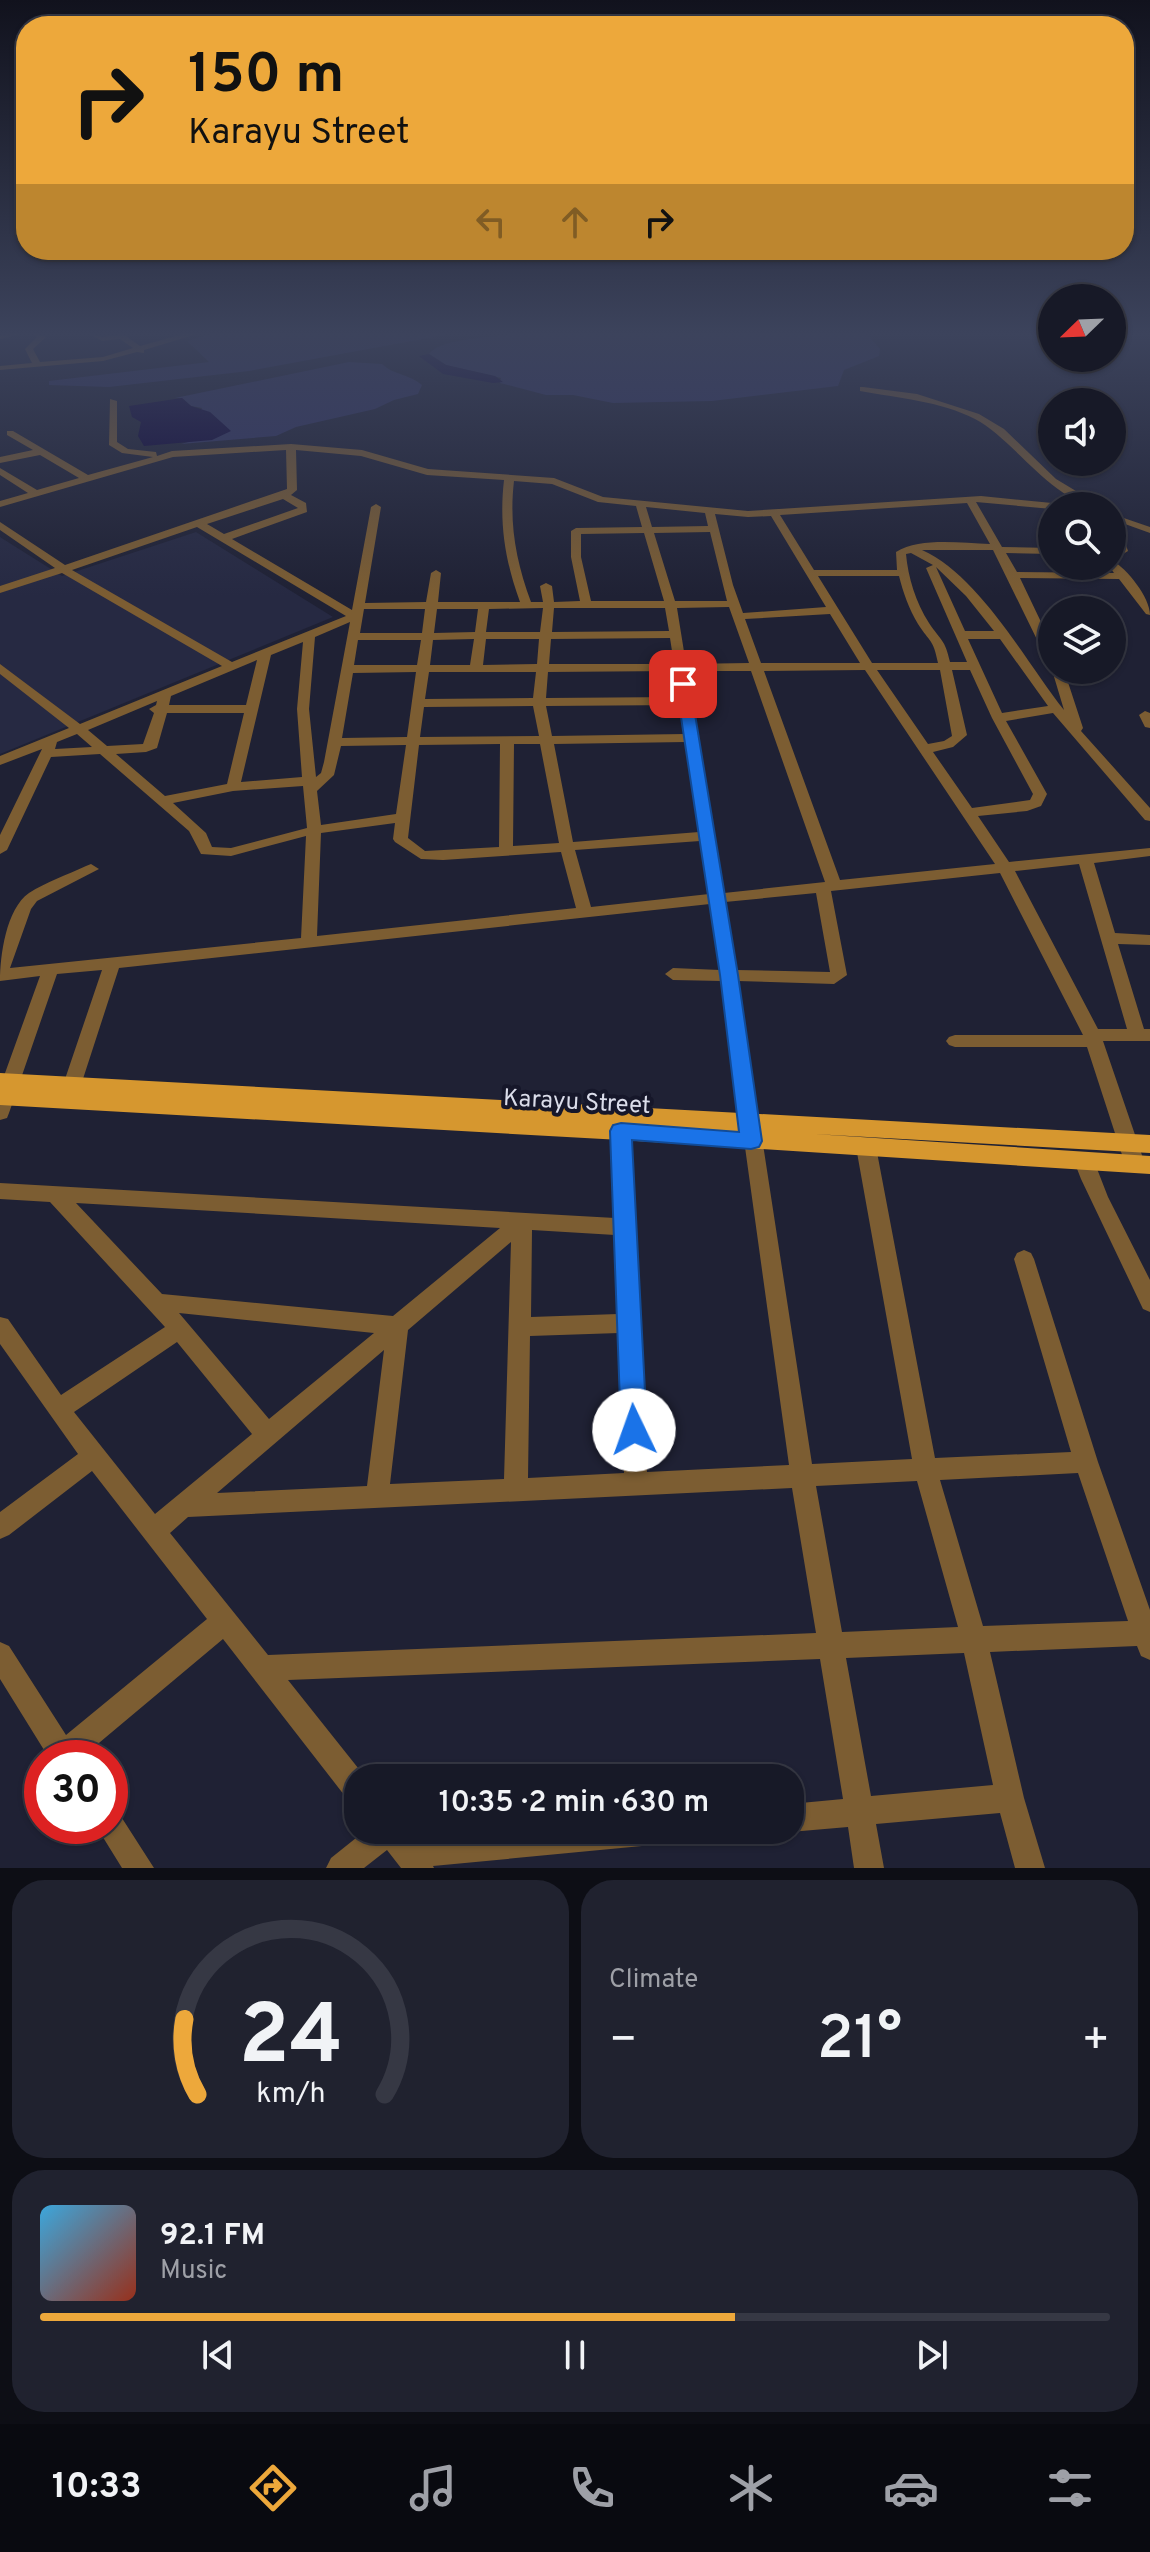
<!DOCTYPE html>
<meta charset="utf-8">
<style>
:root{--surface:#171927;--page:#20222f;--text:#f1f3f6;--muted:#9ea0a7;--line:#363844;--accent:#eda83b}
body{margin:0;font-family:Overpass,sans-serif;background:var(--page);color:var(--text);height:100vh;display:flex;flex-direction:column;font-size:30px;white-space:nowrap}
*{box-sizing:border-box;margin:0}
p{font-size:26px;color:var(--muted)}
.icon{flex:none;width:44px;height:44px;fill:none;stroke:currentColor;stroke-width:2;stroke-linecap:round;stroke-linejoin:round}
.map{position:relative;height:1868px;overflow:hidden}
.sheet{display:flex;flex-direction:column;gap:12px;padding:12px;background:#0d0e15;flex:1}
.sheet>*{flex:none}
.guide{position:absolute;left:16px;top:16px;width:1118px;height:244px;border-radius:32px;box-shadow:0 2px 6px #0004,0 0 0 2px var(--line);background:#eda83b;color:#111;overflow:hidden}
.needle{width:52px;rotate:247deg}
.controls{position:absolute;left:1038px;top:284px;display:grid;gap:16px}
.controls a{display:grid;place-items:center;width:88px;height:88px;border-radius:50%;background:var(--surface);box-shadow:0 2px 6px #0004,0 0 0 2px var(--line);font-size:40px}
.speed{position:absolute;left:24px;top:1740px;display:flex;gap:16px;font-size:40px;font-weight:700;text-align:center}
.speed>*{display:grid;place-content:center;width:104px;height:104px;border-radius:50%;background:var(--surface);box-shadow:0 2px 6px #0004,0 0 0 2px var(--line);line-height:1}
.speed .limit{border:12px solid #d22;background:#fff;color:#111}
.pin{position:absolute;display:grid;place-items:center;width:68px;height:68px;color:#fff;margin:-34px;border-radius:16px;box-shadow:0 4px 12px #0006}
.me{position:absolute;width:88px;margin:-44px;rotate:357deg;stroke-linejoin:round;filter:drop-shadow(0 0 6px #0008)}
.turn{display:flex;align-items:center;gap:28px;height:168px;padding:0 40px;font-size:36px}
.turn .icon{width:104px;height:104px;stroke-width:2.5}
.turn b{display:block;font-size:56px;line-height:68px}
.lanes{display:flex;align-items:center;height:76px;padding:0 40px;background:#0003;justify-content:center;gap:40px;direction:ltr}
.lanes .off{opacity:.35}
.big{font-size:60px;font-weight:600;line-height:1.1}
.sheet .widget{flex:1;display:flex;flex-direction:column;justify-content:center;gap:12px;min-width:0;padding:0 28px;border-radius:32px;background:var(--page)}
.sheet .dial{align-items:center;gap:0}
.dial svg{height:208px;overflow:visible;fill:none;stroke:var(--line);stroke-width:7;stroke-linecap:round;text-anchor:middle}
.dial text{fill:var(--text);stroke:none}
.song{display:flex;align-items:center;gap:24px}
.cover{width:96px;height:96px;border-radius:12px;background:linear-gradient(135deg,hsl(200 70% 55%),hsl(10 70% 35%))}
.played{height:8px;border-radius:4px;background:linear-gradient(90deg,var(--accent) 65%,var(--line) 65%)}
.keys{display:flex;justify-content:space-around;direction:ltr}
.heat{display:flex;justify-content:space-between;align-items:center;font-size:44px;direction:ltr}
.sheet .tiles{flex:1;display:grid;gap:12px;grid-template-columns:1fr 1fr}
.widget:last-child{grid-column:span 2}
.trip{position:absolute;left:344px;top:1764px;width:460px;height:80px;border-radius:32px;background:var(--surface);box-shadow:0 2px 6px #0004,0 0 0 2px var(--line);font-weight:600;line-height:80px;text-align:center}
.menu{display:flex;height:128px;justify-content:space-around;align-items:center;background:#090a10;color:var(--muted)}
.menu .icon{width:56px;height:56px}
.menu .current{color:var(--accent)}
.menu b{font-size:36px;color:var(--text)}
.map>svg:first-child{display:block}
.built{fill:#262942}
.green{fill:#323464}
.water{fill:#0b0138}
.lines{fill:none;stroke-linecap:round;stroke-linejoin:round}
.minor{fill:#7c5d32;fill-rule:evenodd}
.major{fill:#d6972f;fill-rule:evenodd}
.route{fill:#1a73e8;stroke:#114b97;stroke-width:2}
.labels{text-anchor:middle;stroke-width:8;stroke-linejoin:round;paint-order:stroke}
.street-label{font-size:24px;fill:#dbddea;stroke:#16172a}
</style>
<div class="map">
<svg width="1150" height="1868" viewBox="0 0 1150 1868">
<rect width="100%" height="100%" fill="#1f2134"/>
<path class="built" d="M196,532L333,617L0,754V537L62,576Z"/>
<path class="green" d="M210,334H450L249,371L109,387L49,385V381L209,362L187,341Z
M511,334H867L880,349L879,356L844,370L838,386L712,401L613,403L573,395H546L500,383L501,378L446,365L429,354C438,339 492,337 511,334Z
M349,362L382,364C393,375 410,374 422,385L418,394L394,400L375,409L296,427L276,436L181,444L188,442L202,408L191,406L182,398H175Z"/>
<path class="water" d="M429,354L446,365L495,376L503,382L493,383L443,374L419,356Z
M182,398L191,406L210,412L231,431L212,440L144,446L138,436L141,422L132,417L129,406Z"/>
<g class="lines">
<path class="minor" d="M21,334L0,339V335Z
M34,334L46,337L33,349L40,362L103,357L133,348L120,339L102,341L90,334L103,337L123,334L140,346L183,334H197L144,350V353L137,352L103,361L0,370V366L32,363L25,349L37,337Z
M863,387L917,394L979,414L1004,429L1056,479L1101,506C1055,506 1015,440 975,419C940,401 898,398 860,391V387Z
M110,399L117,401V442L128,449L156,452L157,456L172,451L291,444L362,450L428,469L554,478L603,497L748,511L981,496L1052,503L1057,506H1052V509L976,502L1002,547L1052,548V554L1006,553L1017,572L1114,573L1109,566H1112V560C1127,569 1150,597 1150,615L1146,614L1119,579L1020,578L1052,645V662L1046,658L993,550H922C979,575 1026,662 1064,710L1052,670H1064L1083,728L1081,731L1150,808V821L1145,820L1053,713L1006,721L1047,794L1041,806L1027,811L978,816L1009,862L1150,848V856L1094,863L1115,933L1150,935V945L1118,944L1144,1029H1150V1041H1103L1145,1164L1142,1169L1135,1171L1128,1169L1125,1164L1087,1047H955L949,1045L946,1041L949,1037L955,1035H1083L1000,873L831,891L847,975L834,984L738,981L812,1464L912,1459L856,1147L859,1142L866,1140L873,1142L876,1147L935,1458L1071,1452L1014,1259L1017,1253L1024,1250L1031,1253L1034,1259L1098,1462L1150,1610V1660L1141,1656L1137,1646L990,1652L1024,1798L1045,1868H1015L1000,1813L876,1824L884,1868H854L848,1827L790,1832L785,1830H790V1804L843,1799L820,1659L288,1680L366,1778H358V1804L348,1800L223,1639L81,1758H49L0,1679V1642L9,1646L66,1735L207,1619L92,1471L9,1535L0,1539V1512L78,1454L0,1344V1317L8,1319L61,1395L165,1327L50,1202L0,1199V1183L615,1218L612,1131L614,1126L621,1124L628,1126L630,1131L647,1472L789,1465L722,981L673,980L665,974L673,968L720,970L710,904L119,968L81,1085L78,1090H66L63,1085L102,970L57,974L9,1113L7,1118L0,1120V1087L40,976L0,981C0,956 6,909 29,893C46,882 67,875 86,866L91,864L99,869L37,901L31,909L10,968L301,938L306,836L231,856L201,854L189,831L100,754L51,757L7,850L0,854V835L42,749L0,765V756L69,728L0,674V664L80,724L222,666L62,573L0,593V586L55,568L0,530V522L65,565L287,489L286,450L173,457L0,507V501L28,493L0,475V468L37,490L79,478L40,455L0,463V457L33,450L7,435V431H13L88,475L153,457L122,453L109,445ZM296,450L361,456L427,475L504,480C499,523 505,561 520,602H438L441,573L436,570L431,573L426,602L365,603L381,507L376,504L371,507L352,610L232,539L307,512L306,503L291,495L297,490ZM514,481L552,484L598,502L636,506L642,527L576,528L571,531V557L580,601L554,602L552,586L546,583L540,586L543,602H531C516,561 509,524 514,481ZM283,499L298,508L224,534L207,524ZM967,503L990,544C960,543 920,537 896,552L897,570H814L780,515ZM646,507L705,513L708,526L652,527ZM715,514L748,517L771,516L826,607L743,613L733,585ZM197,527L346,616L232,662L72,570ZM710,532L727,601H675L654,533ZM644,533L664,601H591L581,557V534ZM911,553L933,565L926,568L967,662H950C945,639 941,641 929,623C916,603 908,577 906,554ZM936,567L966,596L994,631H965ZM818,576H899C903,592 909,609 918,624C930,643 933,638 938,663H872ZM729,607L749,663L686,664L677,608ZM543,608L540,632H486L489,609ZM554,608H665L669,631L552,632ZM364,609H425L422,633H360ZM437,609H478L475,632L434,633ZM830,614L860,663H761L745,619ZM350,622L324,762L321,773L316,777L309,709L315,637ZM670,638L674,664H549L551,639ZM474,639L470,665H430L433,640ZM486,639H539L537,664L483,665ZM968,639H1000L1048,706L1002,713ZM358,640H421L417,665H354ZM303,642L297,709L302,777L241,782L271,655ZM257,660L246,705H169L171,696ZM865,670L995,864L840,880L764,671ZM877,670H940L952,736L944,741L928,744ZM952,670H970L992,718L1033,794L1030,800L972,808L933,752L953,747L967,735ZM675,671L679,697L546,698L548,672ZM687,671H751L825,882L724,893ZM416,672L407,737L342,738L353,673ZM429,672H536L533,698L425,699ZM157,701L156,705L149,709L154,713L143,744L107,746L88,730ZM680,705L684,734L552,736L546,706ZM533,706L539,736L420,737L424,707ZM167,713H244L227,784L165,796L116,754L146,752L157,748ZM77,734L92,747L55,749L57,742ZM686,742L699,832L573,842L554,744ZM500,744L499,847L425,851L408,838L419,745ZM514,744H540L559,843L513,846ZM406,745L396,814L321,825L317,791L334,775L341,746ZM303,786L307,828L231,848L212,847L206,833L173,803L233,791ZM395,823L393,839L395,842L421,859L443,860L561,852L576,908L317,936L321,833ZM700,841L709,894L591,907L575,850ZM1079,864L1127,1029H1098L1015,871ZM816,893L830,972L736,970L725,902ZM76,1203L500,1228L393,1316L162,1294ZM532,1230L615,1235L618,1314L531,1317ZM511,1242L504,1479L390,1484L408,1330ZM179,1313L374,1333L269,1419ZM619,1333L624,1473L528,1478L530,1336ZM177,1342L252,1434L155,1514L74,1412ZM384,1350L367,1486L217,1493ZM1078,1473L1128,1621L983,1626L940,1480ZM917,1481L958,1627L842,1632L816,1486ZM792,1488L816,1633L268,1655L170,1533L188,1517ZM964,1653L993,1785L871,1796L846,1658Z
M1112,514L1150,527V533L1125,524L1121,530L1128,551L1123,554H1112V548H1117L1112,534L1116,521L1112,520Z
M1145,711L1150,713V728L1145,727L1139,715Z
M1084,1154L1091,1156L1094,1161L1108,1197L1150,1280V1312L1143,1309L1081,1179L1074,1161L1077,1156Z
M110,1811L120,1815L154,1868H122L96,1826H110Z
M366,1830H407L414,1839L510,1830H677L673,1840L663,1844L433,1866L434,1868H401L387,1850L364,1868H326L331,1858Z"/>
<path class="major" d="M0,1073L1150,1135V1153L814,1134L1150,1156V1174L621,1140L0,1105Z"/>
</g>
<linearGradient id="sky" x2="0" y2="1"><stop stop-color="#11121d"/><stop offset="0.56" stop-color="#3c435c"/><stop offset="1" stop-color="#3c435c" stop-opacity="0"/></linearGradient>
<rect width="1150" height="596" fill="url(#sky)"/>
<path class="route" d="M683,680L690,684L738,975L762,1141L759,1147L751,1149L632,1140L647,1430L643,1439L634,1442L625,1439L621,1430L610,1131L613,1125L621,1123L739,1132L720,975L676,684Z"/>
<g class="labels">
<g class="street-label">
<text transform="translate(577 1101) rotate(3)" y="8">Karayu Street</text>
</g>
</g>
</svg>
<div class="controls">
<a><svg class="needle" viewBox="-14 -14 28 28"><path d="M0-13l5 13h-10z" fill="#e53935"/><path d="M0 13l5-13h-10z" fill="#9ea0a7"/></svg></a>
<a><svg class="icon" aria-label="sound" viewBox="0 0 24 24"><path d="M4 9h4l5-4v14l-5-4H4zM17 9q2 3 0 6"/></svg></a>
<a><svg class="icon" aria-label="search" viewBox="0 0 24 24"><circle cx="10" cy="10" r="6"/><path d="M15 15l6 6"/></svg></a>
<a><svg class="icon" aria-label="layers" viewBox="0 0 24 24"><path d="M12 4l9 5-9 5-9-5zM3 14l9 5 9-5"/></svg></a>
</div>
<div class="speed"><div class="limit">30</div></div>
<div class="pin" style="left:683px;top:684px;background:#d93025"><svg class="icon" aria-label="arrive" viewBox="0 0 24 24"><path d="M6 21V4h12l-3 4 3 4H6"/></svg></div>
<svg class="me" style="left:634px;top:1430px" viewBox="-20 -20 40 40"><circle r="19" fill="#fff"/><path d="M0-13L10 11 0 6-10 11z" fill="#1a73e8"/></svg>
<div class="trip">10:35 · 2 min · 630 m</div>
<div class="guide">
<div class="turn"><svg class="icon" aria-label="right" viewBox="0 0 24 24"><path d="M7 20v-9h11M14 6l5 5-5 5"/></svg><div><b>150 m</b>Karayu Street</div></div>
<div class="lanes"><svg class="icon off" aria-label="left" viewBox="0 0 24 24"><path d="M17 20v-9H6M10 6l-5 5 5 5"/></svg><svg class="icon off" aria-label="ahead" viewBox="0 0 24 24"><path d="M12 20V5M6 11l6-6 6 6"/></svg><svg class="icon" aria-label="right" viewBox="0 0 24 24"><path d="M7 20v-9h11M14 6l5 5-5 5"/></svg></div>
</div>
</div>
<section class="sheet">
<div class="tiles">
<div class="widget dial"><svg viewBox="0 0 100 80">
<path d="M14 69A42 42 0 1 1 86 69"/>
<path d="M14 69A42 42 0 0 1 9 40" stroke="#eda83b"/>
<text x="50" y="56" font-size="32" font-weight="700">24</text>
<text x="50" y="72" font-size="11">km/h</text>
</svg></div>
<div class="widget"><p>Climate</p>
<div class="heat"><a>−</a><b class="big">21°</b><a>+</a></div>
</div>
<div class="widget">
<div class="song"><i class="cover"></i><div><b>92.1 FM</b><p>Music</p></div></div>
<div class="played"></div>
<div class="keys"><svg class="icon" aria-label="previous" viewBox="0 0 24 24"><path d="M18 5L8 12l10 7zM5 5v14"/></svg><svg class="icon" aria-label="pause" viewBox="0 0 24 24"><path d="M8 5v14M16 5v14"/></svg><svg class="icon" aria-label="next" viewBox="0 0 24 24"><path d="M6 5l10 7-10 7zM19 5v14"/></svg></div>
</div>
</div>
</section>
<nav class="menu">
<b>10:33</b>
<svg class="icon current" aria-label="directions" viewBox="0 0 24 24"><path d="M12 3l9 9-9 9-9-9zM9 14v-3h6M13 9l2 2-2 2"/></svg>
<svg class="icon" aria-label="music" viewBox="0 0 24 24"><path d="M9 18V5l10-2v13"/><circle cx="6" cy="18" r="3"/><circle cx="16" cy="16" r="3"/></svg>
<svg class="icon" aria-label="phone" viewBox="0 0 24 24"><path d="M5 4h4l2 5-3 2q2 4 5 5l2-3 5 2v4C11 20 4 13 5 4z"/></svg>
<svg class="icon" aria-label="climate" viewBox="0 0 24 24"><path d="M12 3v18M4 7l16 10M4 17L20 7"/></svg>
<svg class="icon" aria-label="car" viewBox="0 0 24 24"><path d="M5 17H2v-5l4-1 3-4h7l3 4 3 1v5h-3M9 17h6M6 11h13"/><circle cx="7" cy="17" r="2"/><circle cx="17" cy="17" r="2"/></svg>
<svg class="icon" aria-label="filters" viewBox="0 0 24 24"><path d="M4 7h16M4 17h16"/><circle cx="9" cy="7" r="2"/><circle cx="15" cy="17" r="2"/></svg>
</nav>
